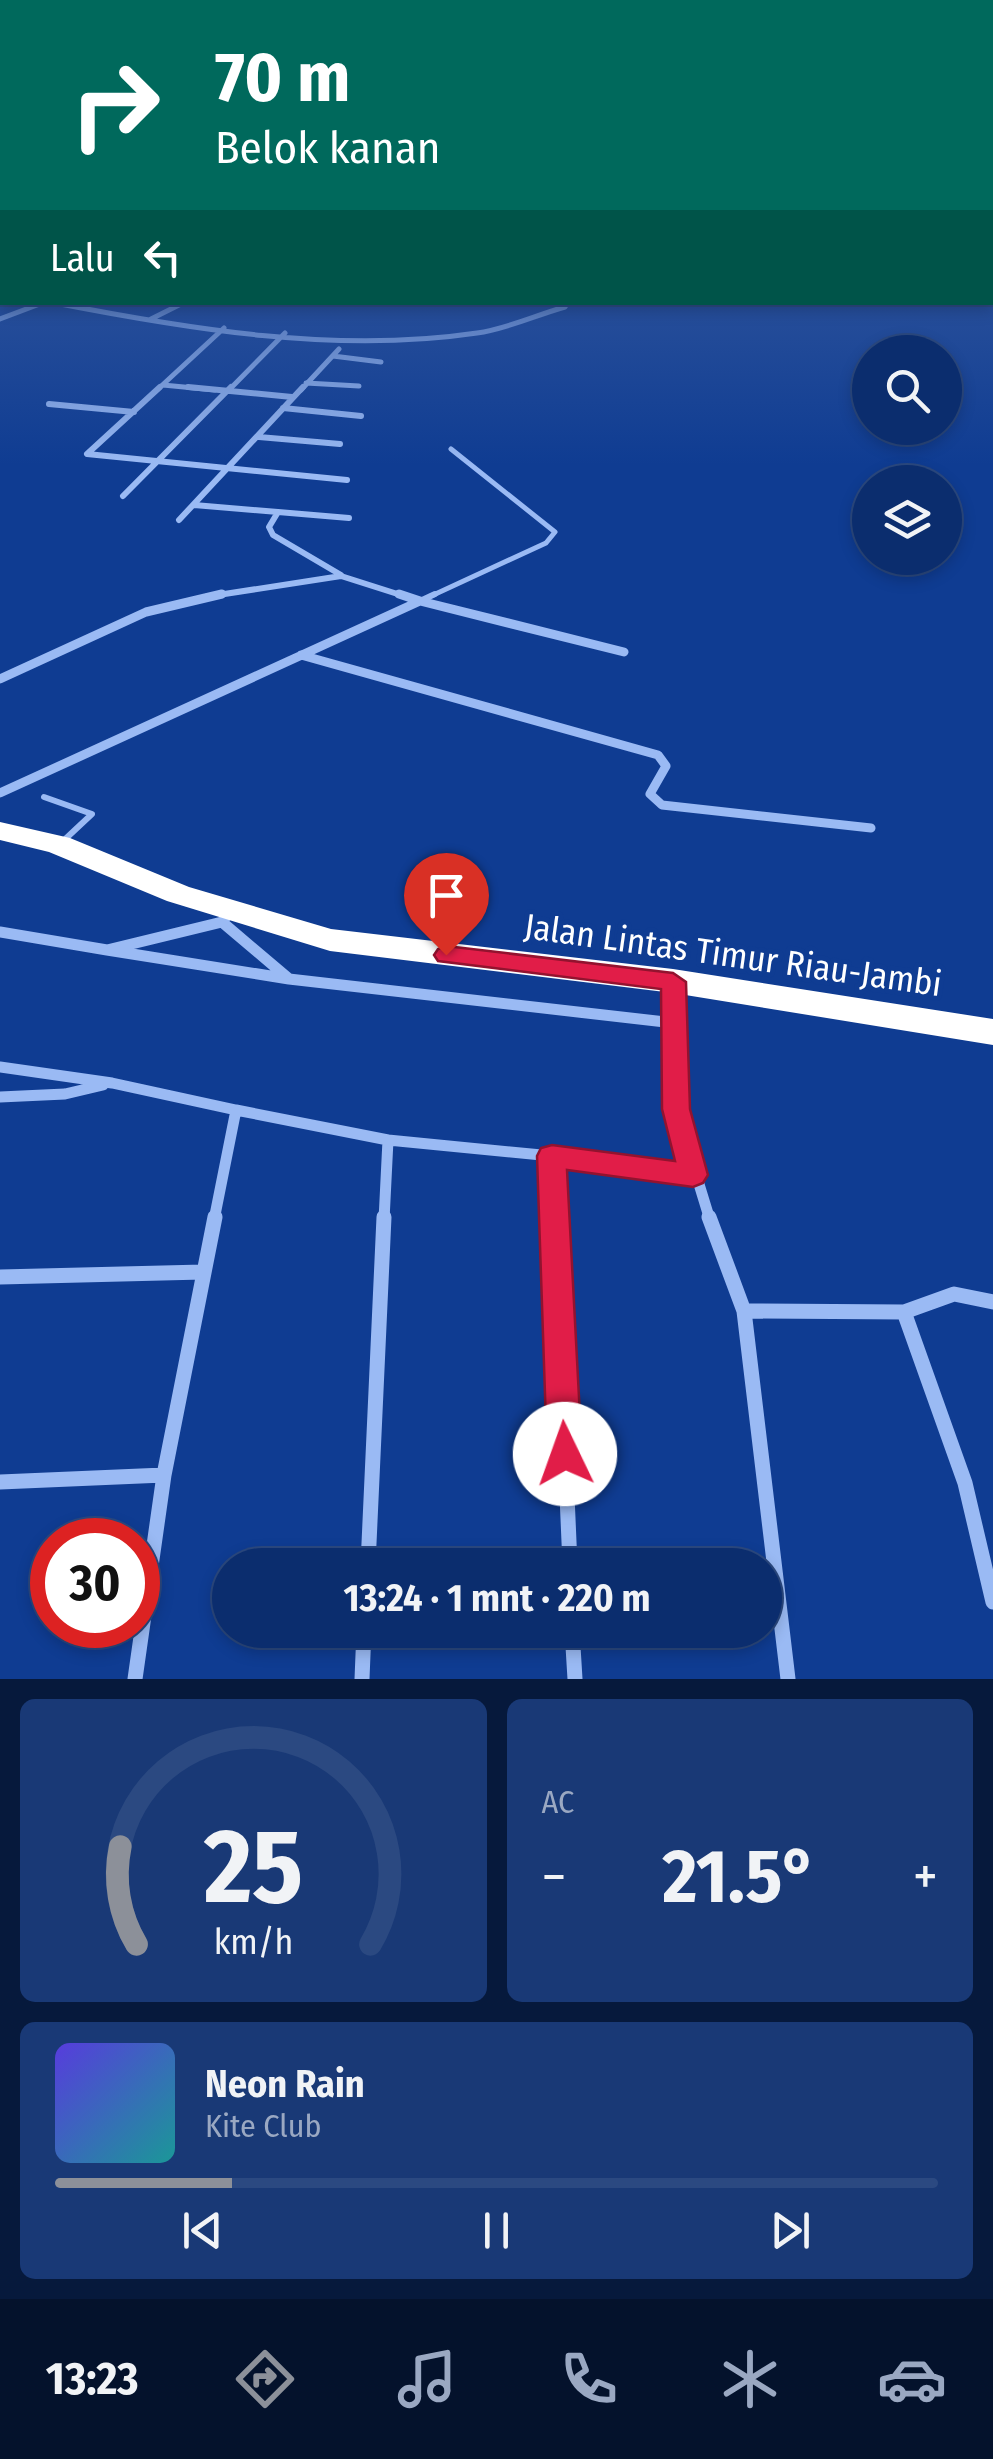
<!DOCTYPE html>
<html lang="id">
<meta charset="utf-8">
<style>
:root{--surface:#0b2d6e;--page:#193976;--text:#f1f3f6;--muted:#9aa8c2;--line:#2b4981;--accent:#8c9099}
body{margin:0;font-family:"Fira Sans Condensed",sans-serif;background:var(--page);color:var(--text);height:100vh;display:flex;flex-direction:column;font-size:38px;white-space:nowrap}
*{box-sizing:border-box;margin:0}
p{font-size:32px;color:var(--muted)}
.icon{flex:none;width:55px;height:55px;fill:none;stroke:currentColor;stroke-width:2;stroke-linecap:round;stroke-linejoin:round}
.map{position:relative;height:1679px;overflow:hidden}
.details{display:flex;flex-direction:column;gap:20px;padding:20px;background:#06193c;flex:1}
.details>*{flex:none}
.banner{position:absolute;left:0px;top:0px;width:995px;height:305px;box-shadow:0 5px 15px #0003,0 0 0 2px var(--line);background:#00695c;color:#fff;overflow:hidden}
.tools{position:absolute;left:852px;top:335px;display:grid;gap:20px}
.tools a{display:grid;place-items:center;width:110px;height:110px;border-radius:50%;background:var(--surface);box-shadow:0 5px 15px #0003,0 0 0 2px var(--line);font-size:50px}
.speed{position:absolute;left:30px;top:1518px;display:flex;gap:20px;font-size:50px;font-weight:700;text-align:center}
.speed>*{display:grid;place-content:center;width:130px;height:130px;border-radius:50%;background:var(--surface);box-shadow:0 5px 15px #0003,0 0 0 2px var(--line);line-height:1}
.speed .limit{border:15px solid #d22;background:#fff;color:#111}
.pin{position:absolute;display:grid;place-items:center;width:85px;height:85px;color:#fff;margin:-102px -42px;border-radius:50% 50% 50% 0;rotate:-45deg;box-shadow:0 0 10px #0007}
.pin .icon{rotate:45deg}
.me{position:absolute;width:110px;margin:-55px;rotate:357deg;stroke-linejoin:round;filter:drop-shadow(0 0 8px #0008)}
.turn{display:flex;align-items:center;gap:35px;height:210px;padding:0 50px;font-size:45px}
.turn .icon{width:130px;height:130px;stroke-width:2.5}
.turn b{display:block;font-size:70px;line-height:85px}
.then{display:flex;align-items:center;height:95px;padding:0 50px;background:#0003;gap:20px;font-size:38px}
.big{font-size:75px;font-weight:700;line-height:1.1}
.details .card{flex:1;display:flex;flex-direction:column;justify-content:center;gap:15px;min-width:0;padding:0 35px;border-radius:15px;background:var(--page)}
.details .dial{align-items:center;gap:0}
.dial svg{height:260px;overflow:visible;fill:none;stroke:var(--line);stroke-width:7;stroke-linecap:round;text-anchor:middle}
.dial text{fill:var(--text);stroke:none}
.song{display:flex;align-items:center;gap:30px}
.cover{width:120px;height:120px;border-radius:15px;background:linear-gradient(135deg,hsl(250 70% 55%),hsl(180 70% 35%))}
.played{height:10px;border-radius:5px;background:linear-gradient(90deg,var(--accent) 20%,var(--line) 20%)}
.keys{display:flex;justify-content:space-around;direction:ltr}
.heat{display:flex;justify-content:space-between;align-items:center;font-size:55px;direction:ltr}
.details .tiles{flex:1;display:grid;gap:20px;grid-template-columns:1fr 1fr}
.card:last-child{grid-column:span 2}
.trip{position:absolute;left:212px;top:1548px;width:570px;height:100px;border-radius:50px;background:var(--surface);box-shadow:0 5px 15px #0003,0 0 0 2px var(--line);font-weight:700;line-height:100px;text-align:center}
.tab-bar{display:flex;height:160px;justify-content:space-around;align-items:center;background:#04122c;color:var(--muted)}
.tab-bar .icon{width:70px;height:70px}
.tab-bar .selected{color:var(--accent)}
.tab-bar b{font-size:45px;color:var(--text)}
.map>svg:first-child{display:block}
.building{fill:#3362ba;stroke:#244582;stroke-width:2.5}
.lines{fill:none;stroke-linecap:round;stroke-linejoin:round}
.lane-far1{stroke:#9abaf4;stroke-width:5}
.lane{stroke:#9abaf4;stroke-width:6}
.street-far4{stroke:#9abaf4;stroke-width:5}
.street-far3{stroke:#9abaf4;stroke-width:6}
.street-far2{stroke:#9abaf4;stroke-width:9}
.street-far1{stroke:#9abaf4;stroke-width:11}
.street{stroke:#9abaf4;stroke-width:15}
.highway{fill:#fff;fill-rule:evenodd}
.route{fill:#e11d48;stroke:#92132f;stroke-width:2.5}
.labels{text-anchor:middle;stroke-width:10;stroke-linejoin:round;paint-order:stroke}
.street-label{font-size:35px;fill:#fff;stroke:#0f3c92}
</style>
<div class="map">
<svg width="993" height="1679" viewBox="0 0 993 1679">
<rect width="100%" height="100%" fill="#0f3c92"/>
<path class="building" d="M2,230V248H0V231Z"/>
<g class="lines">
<path class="lane-far1" d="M429,597L546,543L555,532L451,449"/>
<path class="lane" d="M420,601L435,594
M44,797L92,814L61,843"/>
<path class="street-far4" d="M50,302C188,329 336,354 477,333C507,329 536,315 565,307L568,302
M0,319L45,302
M151,319L185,302
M333,356L381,362
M306,383L359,386
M163,385L215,390
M157,390L224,328
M229,390L285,333
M301,390L339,349"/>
<path class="street-far3" d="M160,387L87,454L347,480
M188,387L292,397
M49,404L134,412
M283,408L361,416
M259,437L340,444
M123,496L231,387
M194,505L278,512L269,527L273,535L341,575
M278,512L349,518
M179,520L303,387
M205,597L341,576L407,597"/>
<path class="street-far2" d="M399,594L420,601
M301,655L658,755L666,766L650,794L662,805L871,828
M0,679L146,612L222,594
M0,793L420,601L624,652"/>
<path class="street-far1" d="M222,922L288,978
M0,932L107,950L222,922L230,911
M107,950L289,979L674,1023
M673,982L676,1109L710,1220
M0,1067L112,1083L236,1110
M0,1097L65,1094L103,1085
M214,1220L236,1110L388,1140
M384,1220L388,1140L552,1156
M555,1220L552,1156L693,1175"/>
<path class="street" d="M555,1217L570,1565
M709,1217L744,1311L788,1679
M0,1277L203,1272
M744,1311L904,1312L965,1483L993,1602
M904,1312L954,1294L993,1302
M0,1482L164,1475
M368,1565L384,1217
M572,1630L575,1679
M135,1679L164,1475L215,1217
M362,1679L364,1630"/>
<path class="highway" d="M0,822L70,838L189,887L331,929L673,969L993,1019V1045L673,993L330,951L167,901L49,852L0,840Z"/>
</g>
<linearGradient id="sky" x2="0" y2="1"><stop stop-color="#082150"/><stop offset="0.49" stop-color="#31569d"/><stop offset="1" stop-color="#31569d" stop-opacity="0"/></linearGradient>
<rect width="993" height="465" fill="url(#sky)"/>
<path class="route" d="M446,946L673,973L686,982L690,1109L708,1175L703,1183L693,1187L567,1170L582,1454L577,1465L565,1470L552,1465L547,1454L537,1156L541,1148L552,1145L675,1161L662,1109L661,989L438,961L434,955L438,949Z"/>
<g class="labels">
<g class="street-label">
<text transform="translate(733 955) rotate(8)" y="12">Jalan Lintas Timur Riau-Jambi</text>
</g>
</g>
</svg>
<div class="tools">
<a><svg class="icon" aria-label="search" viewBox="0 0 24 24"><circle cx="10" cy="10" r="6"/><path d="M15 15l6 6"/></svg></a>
<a><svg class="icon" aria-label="layers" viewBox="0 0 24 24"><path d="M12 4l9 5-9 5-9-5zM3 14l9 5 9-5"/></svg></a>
</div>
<div class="speed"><div class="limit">30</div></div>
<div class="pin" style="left:446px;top:955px;background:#d93025"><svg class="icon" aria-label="arrive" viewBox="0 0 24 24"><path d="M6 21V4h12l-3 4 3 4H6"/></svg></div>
<svg class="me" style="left:565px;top:1454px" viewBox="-20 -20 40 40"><circle r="19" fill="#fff"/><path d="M0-13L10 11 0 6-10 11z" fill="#e11d48"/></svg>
<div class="trip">13:24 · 1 mnt · 220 m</div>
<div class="banner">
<div class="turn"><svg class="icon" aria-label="right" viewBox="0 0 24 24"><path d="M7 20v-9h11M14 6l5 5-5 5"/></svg><div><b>70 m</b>Belok kanan</div></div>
<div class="then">Lalu<svg class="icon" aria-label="left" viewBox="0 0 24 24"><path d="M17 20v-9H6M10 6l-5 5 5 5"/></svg></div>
</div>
</div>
<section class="details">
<div class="tiles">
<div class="card dial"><svg viewBox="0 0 100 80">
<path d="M14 69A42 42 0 1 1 86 69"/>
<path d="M14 69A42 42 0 0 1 9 39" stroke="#8c9099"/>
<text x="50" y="56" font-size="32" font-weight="700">25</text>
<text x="50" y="72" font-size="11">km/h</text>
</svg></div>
<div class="card"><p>AC</p>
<div class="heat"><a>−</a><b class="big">21.5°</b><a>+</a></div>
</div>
<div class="card">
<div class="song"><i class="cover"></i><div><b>Neon Rain</b><p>Kite Club</p></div></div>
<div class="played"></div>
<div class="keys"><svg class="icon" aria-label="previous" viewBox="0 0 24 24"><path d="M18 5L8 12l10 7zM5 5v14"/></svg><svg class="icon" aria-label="pause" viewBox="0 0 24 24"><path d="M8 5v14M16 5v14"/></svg><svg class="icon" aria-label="next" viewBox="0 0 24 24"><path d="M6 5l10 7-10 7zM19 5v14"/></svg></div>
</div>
</div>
</section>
<nav class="tab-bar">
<b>13:23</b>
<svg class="icon selected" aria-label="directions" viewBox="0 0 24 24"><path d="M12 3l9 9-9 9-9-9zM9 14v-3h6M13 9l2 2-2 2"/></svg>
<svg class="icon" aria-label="music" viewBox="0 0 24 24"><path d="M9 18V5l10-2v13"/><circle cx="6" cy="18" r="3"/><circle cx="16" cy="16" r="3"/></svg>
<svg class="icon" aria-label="phone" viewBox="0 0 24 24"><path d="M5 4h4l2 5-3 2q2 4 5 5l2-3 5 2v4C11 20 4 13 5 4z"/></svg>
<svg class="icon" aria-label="climate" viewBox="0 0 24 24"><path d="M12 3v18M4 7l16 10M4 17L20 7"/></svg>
<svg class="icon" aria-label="car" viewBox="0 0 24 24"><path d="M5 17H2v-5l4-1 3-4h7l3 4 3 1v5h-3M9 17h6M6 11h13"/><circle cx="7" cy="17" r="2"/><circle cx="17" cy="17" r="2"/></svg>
</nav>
